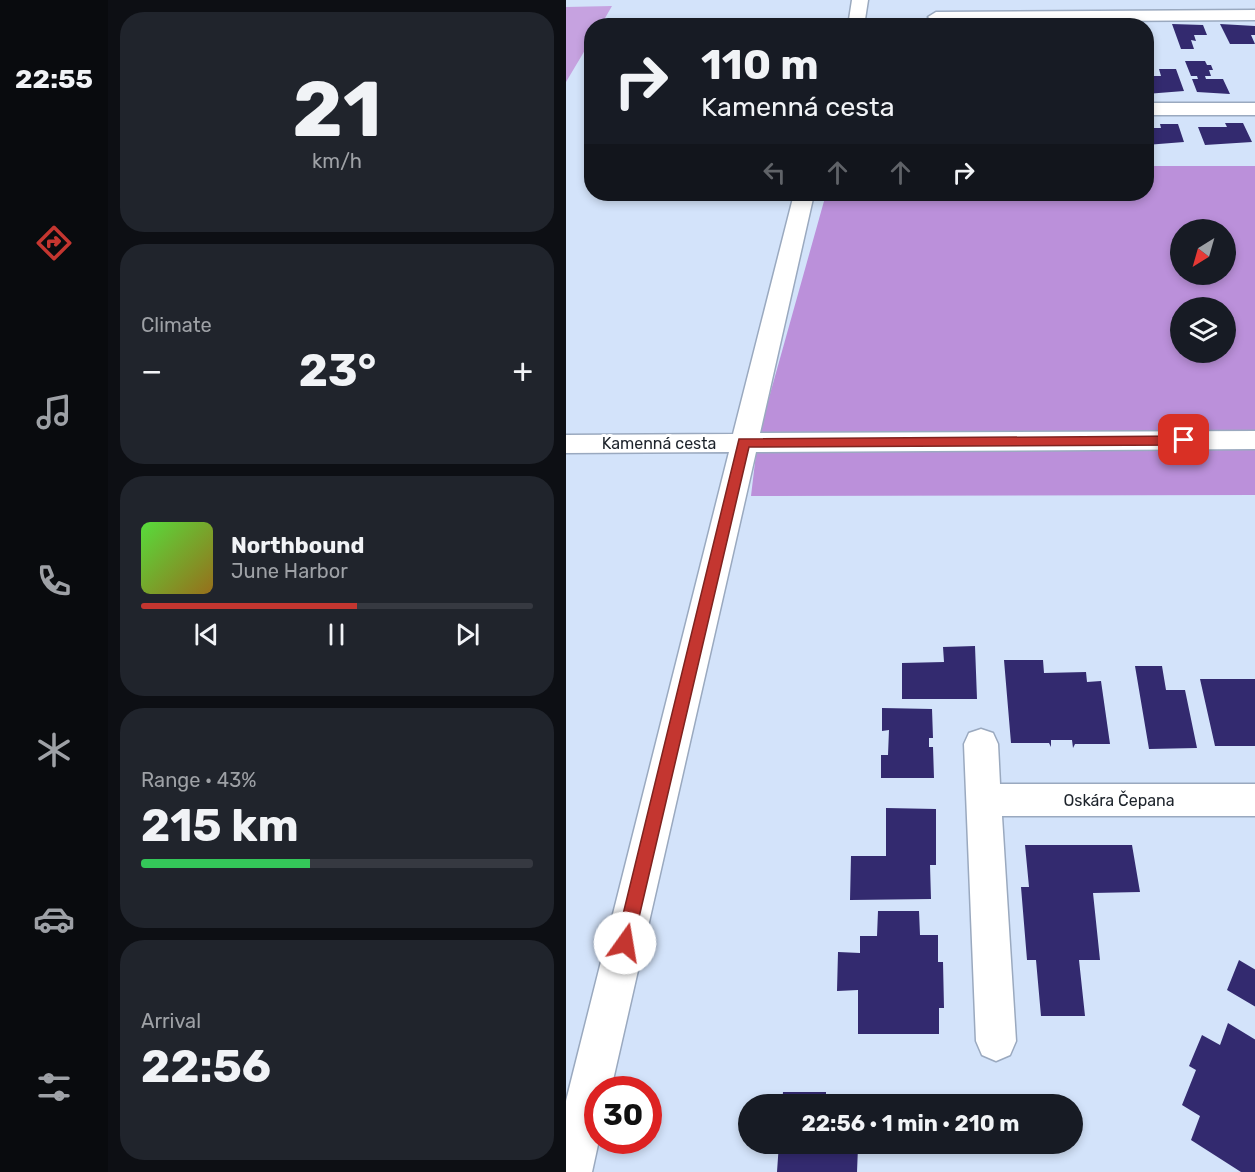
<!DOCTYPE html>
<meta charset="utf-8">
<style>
:root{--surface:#171b24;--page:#20242c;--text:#f1f3f6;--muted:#9ea1a6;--line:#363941;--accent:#c43630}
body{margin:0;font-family:Rubik,sans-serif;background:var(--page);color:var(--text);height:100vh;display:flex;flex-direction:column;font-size:22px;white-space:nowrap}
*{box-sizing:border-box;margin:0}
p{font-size:20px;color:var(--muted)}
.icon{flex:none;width:33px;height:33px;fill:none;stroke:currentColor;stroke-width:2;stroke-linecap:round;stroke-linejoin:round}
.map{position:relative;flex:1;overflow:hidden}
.sheet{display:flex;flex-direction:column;gap:12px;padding:12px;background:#0d0f14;width:458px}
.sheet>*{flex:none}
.guide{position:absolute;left:18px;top:18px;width:570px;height:183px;border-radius:24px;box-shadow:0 3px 9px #0003;background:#171b24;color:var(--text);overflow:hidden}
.needle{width:39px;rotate:217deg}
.fabs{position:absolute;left:604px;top:219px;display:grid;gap:12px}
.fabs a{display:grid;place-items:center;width:66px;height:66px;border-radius:50%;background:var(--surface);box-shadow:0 3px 9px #0003;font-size:30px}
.speed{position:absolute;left:18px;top:1076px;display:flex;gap:12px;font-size:30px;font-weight:700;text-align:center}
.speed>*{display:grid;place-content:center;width:78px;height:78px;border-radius:50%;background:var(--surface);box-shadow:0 3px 9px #0003;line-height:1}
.speed .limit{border:9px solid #d22;background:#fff;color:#111}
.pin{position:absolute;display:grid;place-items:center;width:51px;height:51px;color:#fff;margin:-26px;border-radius:12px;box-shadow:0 3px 9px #0006}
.me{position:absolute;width:66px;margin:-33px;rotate:13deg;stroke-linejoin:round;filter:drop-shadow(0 0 4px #0008)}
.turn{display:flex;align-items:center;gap:21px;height:126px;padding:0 18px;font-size:27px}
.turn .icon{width:78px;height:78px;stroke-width:2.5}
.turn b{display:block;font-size:42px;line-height:51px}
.lanes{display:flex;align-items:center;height:57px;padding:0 18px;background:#0003;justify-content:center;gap:30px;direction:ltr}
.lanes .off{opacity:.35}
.big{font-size:45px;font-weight:700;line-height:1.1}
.sheet .card{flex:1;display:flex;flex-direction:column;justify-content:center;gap:9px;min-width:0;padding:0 21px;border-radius:24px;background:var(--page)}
.sheet .dial{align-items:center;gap:0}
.dial b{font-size:78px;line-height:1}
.song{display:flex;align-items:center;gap:18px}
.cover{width:72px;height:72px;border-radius:9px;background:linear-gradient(135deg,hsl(110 70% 55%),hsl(40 70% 35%))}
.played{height:6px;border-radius:3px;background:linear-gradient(90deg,var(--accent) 55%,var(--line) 55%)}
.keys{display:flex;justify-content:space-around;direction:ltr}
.heat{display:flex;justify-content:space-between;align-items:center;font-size:33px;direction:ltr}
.charge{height:9px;border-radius:4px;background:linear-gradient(90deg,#34c759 43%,var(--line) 0)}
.trip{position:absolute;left:172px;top:1094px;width:345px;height:60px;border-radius:30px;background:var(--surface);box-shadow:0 3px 9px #0003;font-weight:700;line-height:60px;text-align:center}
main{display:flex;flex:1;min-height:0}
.tabs{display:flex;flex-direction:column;width:108px;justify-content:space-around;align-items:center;background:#090b0e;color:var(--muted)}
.tabs .icon{width:42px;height:42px}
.tabs .selected{color:var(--accent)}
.tabs b{font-size:27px;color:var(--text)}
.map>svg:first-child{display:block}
.green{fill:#c6a2e0}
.forest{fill:#bb90da;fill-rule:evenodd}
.building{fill:#332a6f}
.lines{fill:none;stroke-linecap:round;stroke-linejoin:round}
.minor-casing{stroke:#9aa9bf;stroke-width:3}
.minor{fill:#fff;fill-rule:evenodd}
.route{fill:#c43630;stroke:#7f231f;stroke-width:1.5}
.labels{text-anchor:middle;stroke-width:6;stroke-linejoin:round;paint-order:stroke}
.street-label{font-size:16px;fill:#1d232b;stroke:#fff}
</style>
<main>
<nav class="tabs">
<b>22:55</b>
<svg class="icon selected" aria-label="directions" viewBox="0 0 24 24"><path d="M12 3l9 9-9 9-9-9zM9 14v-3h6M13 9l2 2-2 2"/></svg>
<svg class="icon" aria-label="music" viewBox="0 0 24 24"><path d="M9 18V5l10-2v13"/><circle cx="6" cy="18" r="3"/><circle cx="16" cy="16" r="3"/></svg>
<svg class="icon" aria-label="phone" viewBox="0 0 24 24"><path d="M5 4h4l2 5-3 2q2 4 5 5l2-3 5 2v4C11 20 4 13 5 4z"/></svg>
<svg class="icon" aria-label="climate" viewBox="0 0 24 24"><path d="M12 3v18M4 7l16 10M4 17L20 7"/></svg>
<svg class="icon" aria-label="car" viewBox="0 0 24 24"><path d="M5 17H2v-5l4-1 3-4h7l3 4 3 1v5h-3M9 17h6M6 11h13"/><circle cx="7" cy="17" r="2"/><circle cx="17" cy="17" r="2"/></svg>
<svg class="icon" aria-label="filters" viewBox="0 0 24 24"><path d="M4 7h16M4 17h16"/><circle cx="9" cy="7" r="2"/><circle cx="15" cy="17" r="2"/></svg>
</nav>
<section class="sheet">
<div class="card dial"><b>21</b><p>km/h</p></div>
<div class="card"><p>Climate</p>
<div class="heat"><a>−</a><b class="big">23°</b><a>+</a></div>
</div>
<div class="card">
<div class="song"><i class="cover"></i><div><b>Northbound</b><p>June Harbor</p></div></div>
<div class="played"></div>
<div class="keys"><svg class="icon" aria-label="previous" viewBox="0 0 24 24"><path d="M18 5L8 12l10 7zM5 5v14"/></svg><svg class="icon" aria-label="pause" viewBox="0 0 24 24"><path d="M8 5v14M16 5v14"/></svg><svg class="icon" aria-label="next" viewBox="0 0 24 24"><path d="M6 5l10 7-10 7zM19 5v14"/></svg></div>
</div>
<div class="card"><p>Range · 43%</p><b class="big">215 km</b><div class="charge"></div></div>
<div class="card"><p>Arrival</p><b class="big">22:56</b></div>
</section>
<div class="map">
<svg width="690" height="1172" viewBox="0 0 690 1172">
<rect width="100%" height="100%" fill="#d3e3fa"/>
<path class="green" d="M46,6L35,25L26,26L25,40L0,82V7Z"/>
<path class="forest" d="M581,166H689V495L185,496L192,437L260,194H580ZM615,230H660V274H615ZM615,308H660V352H615Z"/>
<path class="building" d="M306,21L341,22L340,26H305Z
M606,24L637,25L641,35H628L630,41L625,40L628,49H615Z
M654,24L690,26V35H685L689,44H664Z
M619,61H639L641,65H645L647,70H643L645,76H639L640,79H657L664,94L631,92L626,79H632L631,76H625Z
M593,69H610L618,91L580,94V76H595Z
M659,123H677L686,142L639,145L632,127H661Z
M594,124H612L618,142L580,145V128H595Z
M409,646L411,699H336V663L378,662L377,647Z
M438,660H477L478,673L520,672L521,682L535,681L544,744H509L507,748L506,740H485V747L483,743H445Z
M569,666H596L600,690H619L631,748L583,749Z
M634,679H690V746H649Z
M316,708L366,709L367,738H363V747H367L368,778H315V755H322L323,730L316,731Z
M320,808L370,809V865H364L365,899L284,900L285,856H320Z
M459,845H566L574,892L527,893L534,960H513L519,1016H475L470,960H461L455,887H463Z
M312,911H353L354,935H372V962H377L378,1008H373V1034H292V990L271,991L272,952L294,953V936H311Z
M673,960L690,970V1007L661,990Z
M662,1023L690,1040V1172H675L625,1140L634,1116L616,1105L630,1070L623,1066L636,1035L654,1045Z
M217,1092H260V1104H216Z
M213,1143H258V1147H292L291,1172H211Z"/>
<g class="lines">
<g class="minor-casing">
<path id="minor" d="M286,0H302L298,26H282Z
M690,10V20L370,22L362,17L370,12Z
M580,103H690V115H580Z
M228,194H248L194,433L690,431V449L190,452L45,1089H32L33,1140L26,1172H0V1101L163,452L0,453V435L167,434Z
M415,729L427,733L432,744L434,784H690V816H436L450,1041L444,1055L430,1061L416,1055L410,1041L398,744L403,733Z"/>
</g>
<use href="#minor" class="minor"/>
</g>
<path class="route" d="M618,436L624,440L618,445L183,447L67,943L65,950L59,952L52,950L50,943L173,439Z"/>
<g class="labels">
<g class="street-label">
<text x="93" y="449">Kamenná cesta</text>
<text x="553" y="806">Oskára Čepana</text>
</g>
</g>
</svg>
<div class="fabs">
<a><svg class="needle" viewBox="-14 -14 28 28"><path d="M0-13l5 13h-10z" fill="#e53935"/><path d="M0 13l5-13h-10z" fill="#9ea1a6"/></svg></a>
<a><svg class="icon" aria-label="layers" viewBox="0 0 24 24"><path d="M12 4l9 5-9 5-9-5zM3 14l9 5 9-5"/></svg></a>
</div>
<div class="speed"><div class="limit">30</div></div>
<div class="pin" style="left:618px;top:440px;background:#d93025"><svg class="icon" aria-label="arrive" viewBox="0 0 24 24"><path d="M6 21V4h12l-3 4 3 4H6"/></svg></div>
<svg class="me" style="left:59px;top:943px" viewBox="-20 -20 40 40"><circle r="19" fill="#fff"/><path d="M0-13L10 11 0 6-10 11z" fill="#c43630"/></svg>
<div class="trip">22:56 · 1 min · 210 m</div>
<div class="guide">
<div class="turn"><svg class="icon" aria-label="right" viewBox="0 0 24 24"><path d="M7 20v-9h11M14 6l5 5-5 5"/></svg><div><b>110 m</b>Kamenná cesta</div></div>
<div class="lanes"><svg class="icon off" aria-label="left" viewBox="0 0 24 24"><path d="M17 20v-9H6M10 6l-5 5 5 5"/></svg><svg class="icon off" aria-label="ahead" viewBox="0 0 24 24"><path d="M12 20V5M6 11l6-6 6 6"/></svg><svg class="icon off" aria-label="ahead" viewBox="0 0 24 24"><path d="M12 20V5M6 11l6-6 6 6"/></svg><svg class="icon" aria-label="right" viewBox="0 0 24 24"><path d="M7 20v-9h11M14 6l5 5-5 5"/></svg></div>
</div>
</div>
</main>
